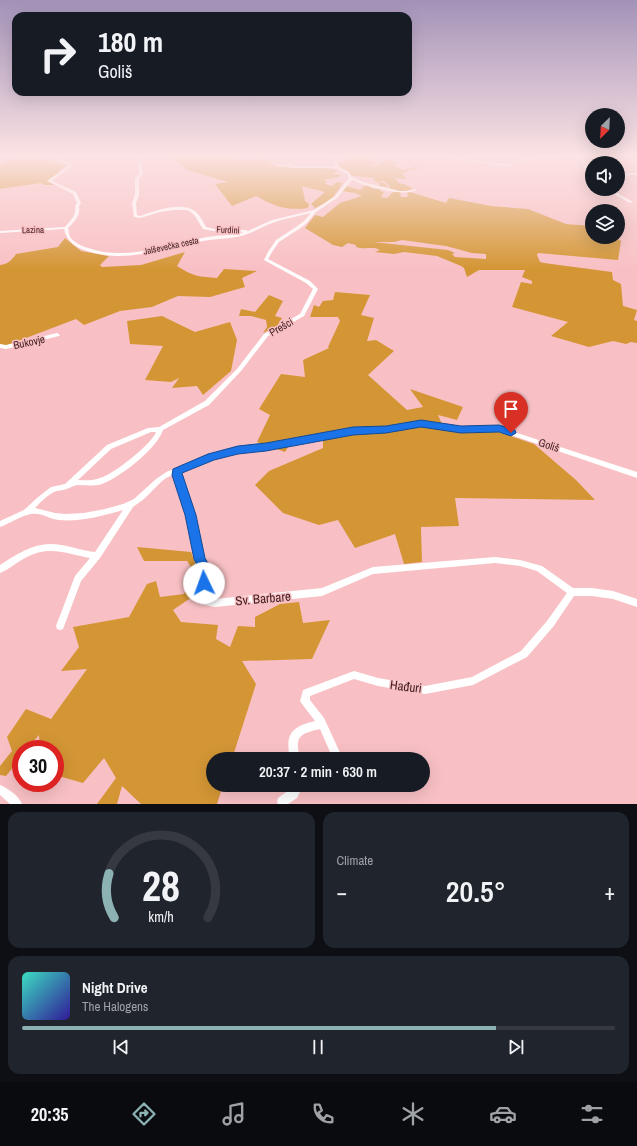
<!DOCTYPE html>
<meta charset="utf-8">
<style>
:root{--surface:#171b24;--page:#20242c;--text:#f1f3f6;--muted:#9ea1a6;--line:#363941;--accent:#8db2b4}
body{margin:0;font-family:"Archivo Narrow",sans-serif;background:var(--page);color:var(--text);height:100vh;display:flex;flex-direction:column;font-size:15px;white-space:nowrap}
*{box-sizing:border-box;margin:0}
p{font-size:13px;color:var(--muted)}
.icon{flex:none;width:22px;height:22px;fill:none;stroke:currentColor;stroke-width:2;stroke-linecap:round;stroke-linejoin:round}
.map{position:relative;height:804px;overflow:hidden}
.side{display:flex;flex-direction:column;gap:8px;padding:8px;background:#0d0f14;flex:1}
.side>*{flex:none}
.top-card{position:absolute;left:12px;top:12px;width:400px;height:84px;border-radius:12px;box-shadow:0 4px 16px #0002;background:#171b24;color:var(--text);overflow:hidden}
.needle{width:26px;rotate:204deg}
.fabs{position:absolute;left:585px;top:108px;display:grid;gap:8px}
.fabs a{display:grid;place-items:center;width:40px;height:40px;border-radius:50%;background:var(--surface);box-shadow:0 4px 16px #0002;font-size:20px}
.speed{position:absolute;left:12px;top:740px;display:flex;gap:8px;font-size:20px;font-weight:700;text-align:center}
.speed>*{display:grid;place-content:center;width:52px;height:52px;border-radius:50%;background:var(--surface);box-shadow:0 4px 16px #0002;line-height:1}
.speed .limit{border:6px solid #d22;background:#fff;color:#111}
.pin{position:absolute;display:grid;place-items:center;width:34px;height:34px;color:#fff;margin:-41px -17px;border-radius:50% 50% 50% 0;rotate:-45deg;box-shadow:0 0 4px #0007}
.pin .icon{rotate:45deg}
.me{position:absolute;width:44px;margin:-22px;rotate:357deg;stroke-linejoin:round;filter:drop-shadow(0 0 3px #0008)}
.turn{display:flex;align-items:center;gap:14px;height:84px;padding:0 20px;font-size:18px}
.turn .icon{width:52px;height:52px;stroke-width:2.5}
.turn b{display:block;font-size:28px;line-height:34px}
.big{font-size:30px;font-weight:600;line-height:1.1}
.side .tile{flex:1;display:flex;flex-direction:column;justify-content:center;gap:6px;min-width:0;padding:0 14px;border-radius:12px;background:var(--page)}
.side .dial{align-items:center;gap:0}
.dial svg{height:104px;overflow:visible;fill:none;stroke:var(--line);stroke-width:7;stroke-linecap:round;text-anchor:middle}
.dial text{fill:var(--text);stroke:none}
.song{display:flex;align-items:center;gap:12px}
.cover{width:48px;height:48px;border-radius:6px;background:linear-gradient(135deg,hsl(170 70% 55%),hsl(250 70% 35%))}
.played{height:4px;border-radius:2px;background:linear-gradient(90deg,var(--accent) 80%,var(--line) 80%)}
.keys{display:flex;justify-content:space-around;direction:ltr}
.heat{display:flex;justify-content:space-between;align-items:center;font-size:22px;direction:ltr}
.side .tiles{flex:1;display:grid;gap:8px;grid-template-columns:1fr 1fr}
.tile:last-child{grid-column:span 2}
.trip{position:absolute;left:206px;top:752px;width:224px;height:40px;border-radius:20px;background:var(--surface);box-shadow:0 4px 16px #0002;font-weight:600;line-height:40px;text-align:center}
.tab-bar{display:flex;height:64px;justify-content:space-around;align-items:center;background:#090b0e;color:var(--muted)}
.tab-bar .icon{width:28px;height:28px}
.tab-bar .current{color:var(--accent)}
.tab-bar b{font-size:18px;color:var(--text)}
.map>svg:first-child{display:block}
.green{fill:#d49635;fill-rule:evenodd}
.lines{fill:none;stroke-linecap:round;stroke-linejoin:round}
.minor{fill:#fff;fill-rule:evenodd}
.route{fill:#1a73e8;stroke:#114b97}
.labels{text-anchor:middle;stroke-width:3;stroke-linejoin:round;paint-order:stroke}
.far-street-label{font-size:9px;fill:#401e21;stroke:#f8c0c4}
.street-label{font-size:11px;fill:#401e21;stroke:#f8c0c4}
.near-street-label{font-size:13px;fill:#401e21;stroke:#f8c0c4}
</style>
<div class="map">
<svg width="637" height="804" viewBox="0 0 637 804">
<rect width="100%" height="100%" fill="#f8c0c4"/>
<path class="green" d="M170,156H223L238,160L268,159L272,165C293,170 316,166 338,170L333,174L341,175L339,177L322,180L327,181L325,184L332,186L337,182L343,183L331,200L315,208L311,204L325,192L302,186L305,201L309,204L308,208C286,211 274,206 256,196L232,206L215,184L228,182L187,170Z
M349,156H375L371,158L378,161L372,166H376L389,159L397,163L396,166L403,170L414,167L422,168L410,170L402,174L407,179L394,178L398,181V183L404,184L413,189L403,192L389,188L390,186L384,181L376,182L384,183L389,187L379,186L380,184L373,180L375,178C362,176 342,178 337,163L344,162V159Z
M25,158L51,161L69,166L60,168L62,169L48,181L56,185H44L41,183L0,189V165L6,161Z
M366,185H373L371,188L376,189L378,187L381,189L380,191L384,192L381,197L387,198L393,192H400L401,197H408L407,193L410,192L446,203L449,198L491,206L528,209L566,224L592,226V237H614L621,241L618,260L538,253L537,255L540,262L544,263L612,272L613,280L621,284L623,306L637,310L634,320L637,321V343L631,342L626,344L613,341L589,347L551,336L568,322L512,307L521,282L532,284V281L522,277L525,270H479L467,277L464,268L461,266L437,256L404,252L394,254L375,252L380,250C373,246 364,250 356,247V245L348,243L342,247L333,245L305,228L315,215L323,217L340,203L362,196L355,193L342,191L346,186L360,190ZM402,240L446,246L472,253L486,254V259L455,257L452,254L455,253L448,250L373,242H394Z
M65,238L81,251L109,256L100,265L102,267L141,265L185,252L177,266C192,276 200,277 217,278L224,269L257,271L242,278L245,287L210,297L178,296L152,307L120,311L84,325L76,319L5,346L0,344V265C8,264 12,260 16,254L58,247Z
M335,292L370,295L361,315L374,318L367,341L376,340L394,351L368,375L407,410L423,407L410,389L463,407L457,420L438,415L442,424L498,432L534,444L576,480L595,500L455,498L459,526L421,527L422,562L404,564L395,534L355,548L338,520L319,525L283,513L255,485L269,471L323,448V434L294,438L285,452L257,442L270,415L259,409L281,374L305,377L303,360L329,348L328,347L340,321L338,317H310L314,305L319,307L323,301L333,300Z
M269,295L283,301L275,316L282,318L277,326L263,333L267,327L266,320L251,316H239L241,309L255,312Z
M162,316L195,332L230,322L237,340L231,371L203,395L197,386L172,388L179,378L171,382L145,380L163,346L130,344L127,321Z
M137,547L191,552L199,573L198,593L173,610L181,622L218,625L216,639L230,647L238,626L255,627V617L280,604L299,602L303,623L330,620L312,659L242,661L256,684L232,759H213V785H223L217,804H141L122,786L117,804H97L116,778L104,758L83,783L55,775V749H40L39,735L27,749H21V757L6,776L0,775V766L12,751L7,737L26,709L51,719L87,669L61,671L79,647L73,627L129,617L147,584L156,581L160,597L184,594L194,572L187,561H144Z"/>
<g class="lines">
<path class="minor" d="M57,156H61L62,159L69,162L72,166L52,181L76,192L81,203L79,206C81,215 74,222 68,228C69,231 69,235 70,237C74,243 82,246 88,248C125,261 165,246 202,238C216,235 230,236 244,232L214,231L203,229L195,216L192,213L187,210H174L160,212L140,218L134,217L132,203L135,195V179L139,174L137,156H141L143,174L139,179V195L136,203L137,215L140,216C154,211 181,201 195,211C200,215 203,222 206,227L214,229L246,230L248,231L272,220L314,210L335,196L349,178L347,174L335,168H296L277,166V164H278L296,166H334V158L337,156H341L338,158V166L349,172L352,177L363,182L399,191H407L415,189L417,190C402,197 367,187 352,180L337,198L316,212L307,223L299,229L279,242L272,252L268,259L310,281L318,289L304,316L268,336L241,371L209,405L163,430C157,449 117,480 99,485C92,486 84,485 77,485C73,486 72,487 69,488C65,490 61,490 57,491C49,493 41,502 35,508L55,513L65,514L84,513L105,509L123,504L134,499L156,479L168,471L176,469L210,455L231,449L266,445L353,429L386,428L421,421L461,428L499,427L637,472V478L499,431L461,432L421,425L386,432L353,433L266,449L231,453L214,459L181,472L184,487L194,513L202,549L210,570L205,595L206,598L215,599L322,588L373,567L495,557L520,560L542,566L573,588H592L613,591L637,599V607L613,599L592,596H574L553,627L527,657L473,685L425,694L378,686L354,679L310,696V700L324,718L343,759H333L320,729C298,734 295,737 300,759H290C285,734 291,727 315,721L302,704L300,701L303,690L354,671L378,678L425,686L472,677L521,651L547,621L567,593L537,571L520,566L495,563L373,574L322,596L215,607L200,604L197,595L202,570L194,549L186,513L174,474L166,478L161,482L144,499L133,507L100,558L81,581L63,629L60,630L57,629L56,626L75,576L90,558C67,554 50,545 27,557C18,561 10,569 0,573V565C18,553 38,540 61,545C73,547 84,551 95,552L123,510C103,516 79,522 59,520C49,519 41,512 31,514C20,516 11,523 0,527V521L24,510L37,498L51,487L65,484L107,445L148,428L159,427L205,401L237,369L264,334L300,314L313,289L306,283L264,260L268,252L276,240L296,227L304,221L311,213C299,216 287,218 275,222C262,226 250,235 236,237C225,239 214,239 203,241C165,248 125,264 87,251C75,247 67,242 64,229L0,233V231L65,227C70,221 77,215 75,206L77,203L73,194L47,181L68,166L67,164L59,161ZM151,432H156C151,445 112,476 97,479C91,481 84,480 78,480L111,449Z
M440,156H447L460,159L506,164L527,158L584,156L583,157L587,168L592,171V174L584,170L580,157L527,160L506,166L460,161Z
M628,173H637V175H630L618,180V178Z
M605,189H610L633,202L630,203Z
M57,333L60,335L59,336L6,349L0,348V344L6,345Z
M0,785C9,789 18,795 22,804H10L0,795Z
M293,785H303L297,798L288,804H278L277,802L278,798L289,790Z"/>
</g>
<linearGradient id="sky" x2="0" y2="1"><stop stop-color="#a392b8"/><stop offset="0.58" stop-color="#fce3e4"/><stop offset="1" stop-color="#fce3e4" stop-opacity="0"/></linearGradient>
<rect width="637" height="269" fill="url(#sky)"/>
<path class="route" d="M421,420L461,426L499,425L515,430L516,433L511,436L499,432L461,433L421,427L386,433L353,435L266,451L238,454L214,460L182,473L196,515L205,558L212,570L208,587L204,589L199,587L198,583L200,571L194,559L185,515L172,475L173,469L208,454L238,446L266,443L353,427L386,426Z"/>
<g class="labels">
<g class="far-street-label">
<text transform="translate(33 230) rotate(-1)" y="3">Lazina</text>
<text transform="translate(228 230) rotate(2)" y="3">Furdini</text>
<text transform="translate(171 246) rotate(-12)" y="3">Jalševečka cesta</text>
</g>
<g class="street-label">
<text transform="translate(281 327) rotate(-30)" y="4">Prešci</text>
<text transform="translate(29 342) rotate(-12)" y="4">Bukovje</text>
<text transform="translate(549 445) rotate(18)" y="4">Goliš</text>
</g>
<g class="near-street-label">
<text transform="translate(263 598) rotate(-5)" y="5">Sv. Barbare</text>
<text transform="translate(406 686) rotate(7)" y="5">Hađuri</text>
</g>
</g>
</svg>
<div class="fabs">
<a><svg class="needle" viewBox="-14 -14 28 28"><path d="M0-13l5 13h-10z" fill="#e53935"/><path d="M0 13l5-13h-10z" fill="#9ea1a6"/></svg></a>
<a><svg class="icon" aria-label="sound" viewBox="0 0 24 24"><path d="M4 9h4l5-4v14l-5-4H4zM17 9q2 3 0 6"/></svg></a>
<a><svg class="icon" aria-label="layers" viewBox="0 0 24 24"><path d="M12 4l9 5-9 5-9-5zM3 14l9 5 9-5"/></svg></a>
</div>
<div class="speed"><div class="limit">30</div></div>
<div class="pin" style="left:511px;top:433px;background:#d93025"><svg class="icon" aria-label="arrive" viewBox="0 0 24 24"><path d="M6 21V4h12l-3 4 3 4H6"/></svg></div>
<svg class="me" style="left:204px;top:583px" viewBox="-20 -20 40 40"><circle r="19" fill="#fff"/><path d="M0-13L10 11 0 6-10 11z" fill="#1a73e8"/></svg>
<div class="trip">20:37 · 2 min · 630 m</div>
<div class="top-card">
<div class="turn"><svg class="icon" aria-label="right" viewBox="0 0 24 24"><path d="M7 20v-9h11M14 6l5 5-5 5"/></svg><div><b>180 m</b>Goliš</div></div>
</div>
</div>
<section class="side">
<div class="tiles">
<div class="tile dial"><svg viewBox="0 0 100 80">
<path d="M14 69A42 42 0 1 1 86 69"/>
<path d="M14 69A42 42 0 0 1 10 35" stroke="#8db2b4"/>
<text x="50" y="56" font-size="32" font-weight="700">28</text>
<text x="50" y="72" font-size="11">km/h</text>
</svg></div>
<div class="tile"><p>Climate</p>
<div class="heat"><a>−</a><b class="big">20.5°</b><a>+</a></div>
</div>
<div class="tile">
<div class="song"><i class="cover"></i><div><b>Night Drive</b><p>The Halogens</p></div></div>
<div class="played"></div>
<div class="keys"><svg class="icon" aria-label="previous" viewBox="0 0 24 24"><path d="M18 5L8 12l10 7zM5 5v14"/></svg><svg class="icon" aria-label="pause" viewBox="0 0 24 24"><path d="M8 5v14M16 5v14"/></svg><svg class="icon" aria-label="next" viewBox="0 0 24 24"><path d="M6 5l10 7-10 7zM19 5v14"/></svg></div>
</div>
</div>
</section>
<nav class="tab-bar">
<b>20:35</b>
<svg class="icon current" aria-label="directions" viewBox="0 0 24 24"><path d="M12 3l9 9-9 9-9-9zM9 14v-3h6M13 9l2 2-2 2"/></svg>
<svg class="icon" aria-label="music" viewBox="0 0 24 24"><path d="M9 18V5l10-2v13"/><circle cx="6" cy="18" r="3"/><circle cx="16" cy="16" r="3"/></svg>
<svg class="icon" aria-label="phone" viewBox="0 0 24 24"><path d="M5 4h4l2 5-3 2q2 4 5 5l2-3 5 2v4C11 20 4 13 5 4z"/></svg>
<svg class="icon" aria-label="climate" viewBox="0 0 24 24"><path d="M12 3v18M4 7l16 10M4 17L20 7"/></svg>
<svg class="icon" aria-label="car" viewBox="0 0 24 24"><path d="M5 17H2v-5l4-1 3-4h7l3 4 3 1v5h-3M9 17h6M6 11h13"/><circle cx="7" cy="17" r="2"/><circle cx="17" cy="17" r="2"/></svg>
<svg class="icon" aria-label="filters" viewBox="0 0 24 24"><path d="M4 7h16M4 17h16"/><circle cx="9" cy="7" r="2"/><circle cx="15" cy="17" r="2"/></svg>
</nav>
